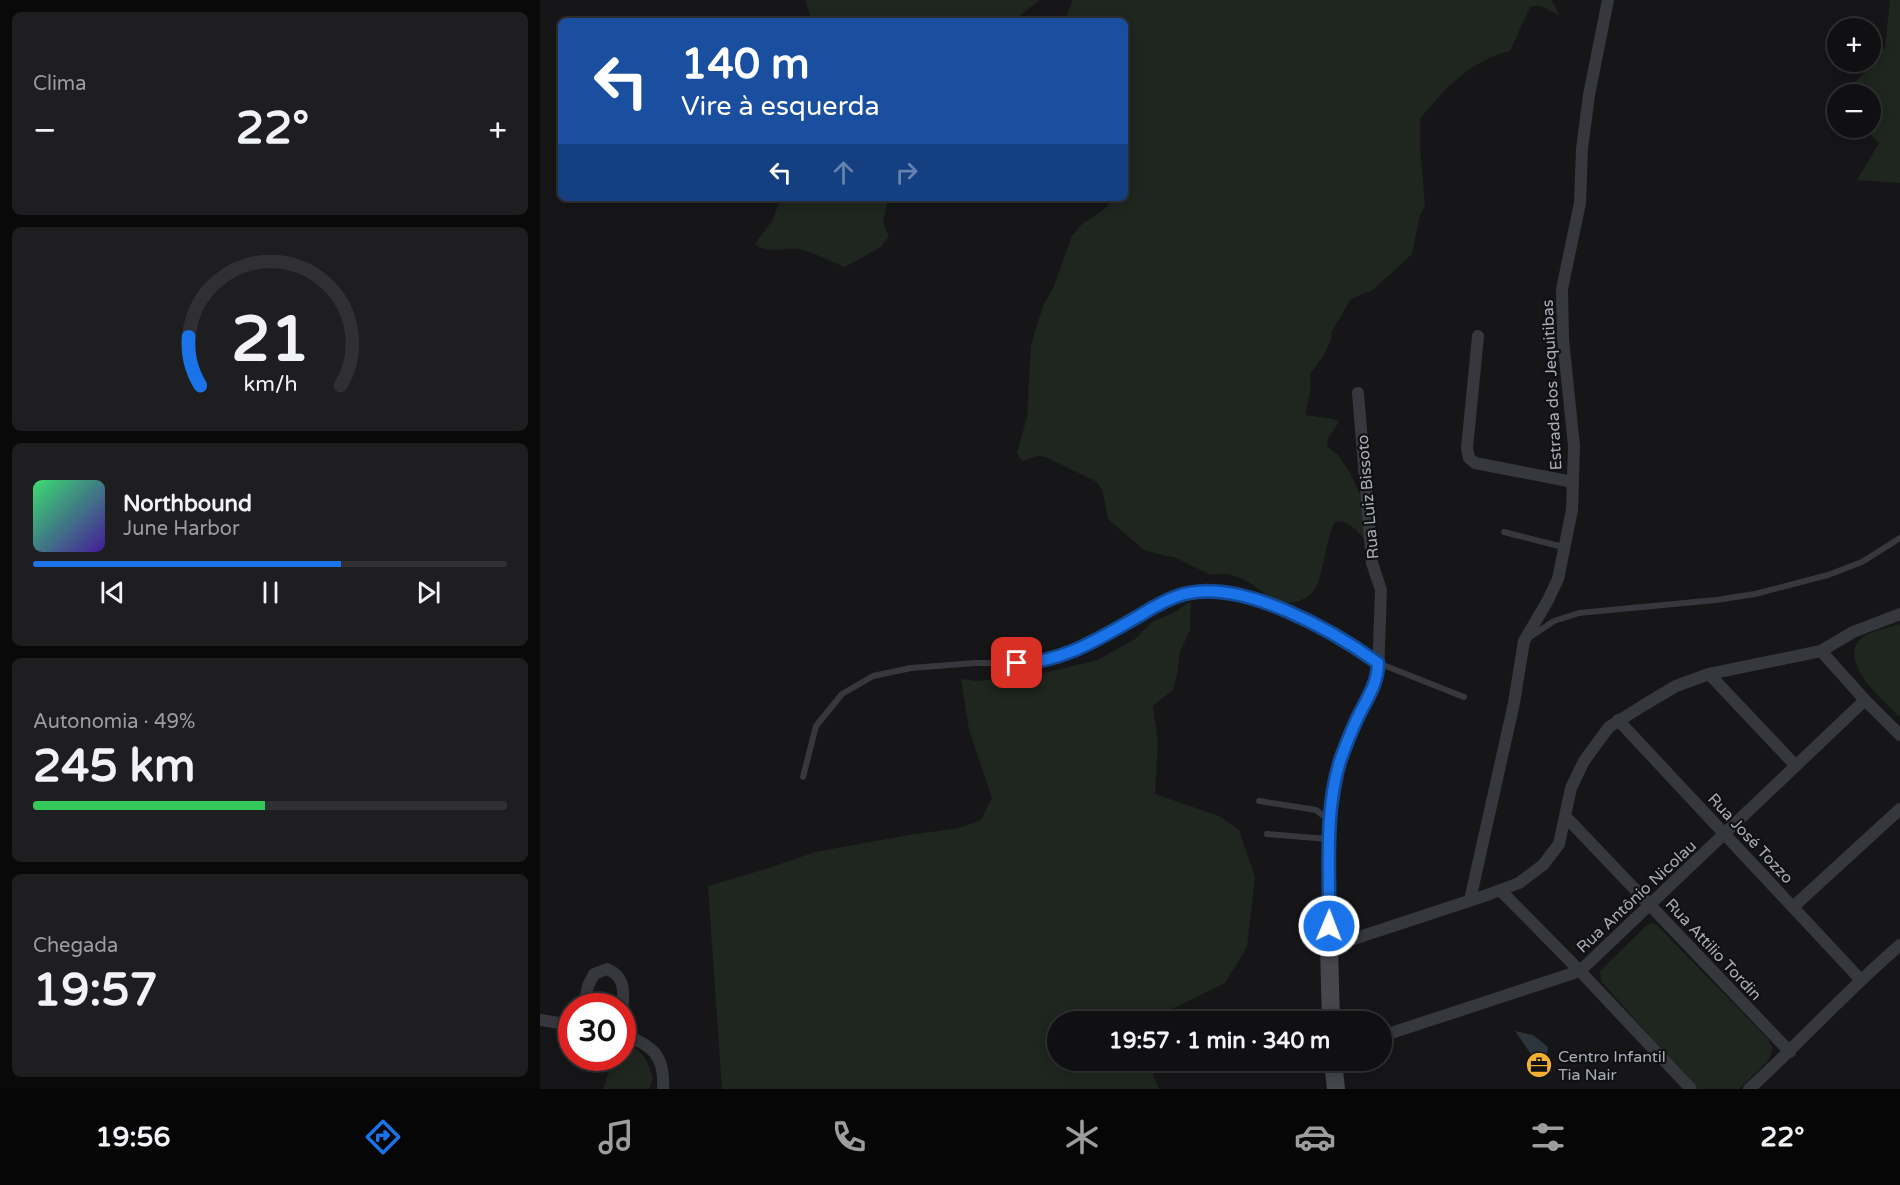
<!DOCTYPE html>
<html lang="pt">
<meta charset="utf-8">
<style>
:root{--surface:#101012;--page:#1e1e20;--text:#f1f3f6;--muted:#9c9d9f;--line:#303032;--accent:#1a73e8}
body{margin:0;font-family:"Varela Round",sans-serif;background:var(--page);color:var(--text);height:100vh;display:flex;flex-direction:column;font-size:22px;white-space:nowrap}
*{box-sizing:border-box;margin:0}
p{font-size:20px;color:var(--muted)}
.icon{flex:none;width:33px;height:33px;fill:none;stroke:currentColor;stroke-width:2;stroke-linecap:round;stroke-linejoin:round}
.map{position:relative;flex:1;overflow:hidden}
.panel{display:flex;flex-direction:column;gap:12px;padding:12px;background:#09090a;width:540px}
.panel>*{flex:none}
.guide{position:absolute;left:18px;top:18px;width:570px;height:183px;border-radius:9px;box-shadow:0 3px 15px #0003,0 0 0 2px var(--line);background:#1a4fa0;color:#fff;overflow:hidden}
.tools{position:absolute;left:1287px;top:18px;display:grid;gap:12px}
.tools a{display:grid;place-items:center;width:54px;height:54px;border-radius:50%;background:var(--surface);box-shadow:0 3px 15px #0003,0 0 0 2px var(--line);font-size:30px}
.speed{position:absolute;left:18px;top:993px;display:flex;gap:12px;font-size:30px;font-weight:700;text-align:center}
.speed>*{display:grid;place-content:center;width:78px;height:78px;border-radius:50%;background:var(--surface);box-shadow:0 3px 15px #0003,0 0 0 2px var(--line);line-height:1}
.speed .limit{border:9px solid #d22;background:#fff;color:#111}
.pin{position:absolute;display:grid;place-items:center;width:51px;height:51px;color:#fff;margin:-26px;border-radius:12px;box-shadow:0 3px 9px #0006}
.me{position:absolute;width:66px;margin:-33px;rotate:1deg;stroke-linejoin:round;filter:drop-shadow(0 0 4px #0008)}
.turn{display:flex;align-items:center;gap:21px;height:126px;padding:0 24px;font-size:27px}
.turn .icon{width:78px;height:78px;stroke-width:2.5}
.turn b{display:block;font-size:42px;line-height:51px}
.lanes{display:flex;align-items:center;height:57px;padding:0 24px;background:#0003;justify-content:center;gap:30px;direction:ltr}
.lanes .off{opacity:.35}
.big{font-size:45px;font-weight:800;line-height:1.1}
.panel .card{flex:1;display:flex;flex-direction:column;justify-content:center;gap:9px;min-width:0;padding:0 21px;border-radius:9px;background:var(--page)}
.panel .dial{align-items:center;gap:0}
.dial svg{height:156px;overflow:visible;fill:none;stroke:var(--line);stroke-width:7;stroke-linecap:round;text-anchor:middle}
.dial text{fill:var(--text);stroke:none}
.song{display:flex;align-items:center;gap:18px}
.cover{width:72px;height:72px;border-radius:9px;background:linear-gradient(135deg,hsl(140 70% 55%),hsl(260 70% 35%))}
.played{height:6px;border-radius:3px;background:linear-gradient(90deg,var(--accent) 65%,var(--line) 65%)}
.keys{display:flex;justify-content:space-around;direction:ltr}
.heat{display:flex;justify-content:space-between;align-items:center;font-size:33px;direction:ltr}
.charge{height:9px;border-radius:4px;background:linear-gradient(90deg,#34c759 49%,var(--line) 0)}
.trip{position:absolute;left:507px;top:1011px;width:345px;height:60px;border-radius:30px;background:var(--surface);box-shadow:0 3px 15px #0003,0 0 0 2px var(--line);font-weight:800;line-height:60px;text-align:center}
.dock{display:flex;height:96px;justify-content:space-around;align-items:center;background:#060607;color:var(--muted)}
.dock .icon{width:42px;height:42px}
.dock .active{color:var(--accent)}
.dock b{font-size:27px;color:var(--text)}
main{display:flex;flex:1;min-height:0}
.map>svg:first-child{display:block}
.green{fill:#1e261f}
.water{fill:#2c353c}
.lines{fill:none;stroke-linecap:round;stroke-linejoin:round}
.lane{stroke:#37383d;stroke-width:6}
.street{stroke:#37383d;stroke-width:12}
.secondary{stroke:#45474d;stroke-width:18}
.route-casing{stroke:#114b97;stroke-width:15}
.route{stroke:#1a73e8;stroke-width:10}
.labels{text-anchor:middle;stroke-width:4.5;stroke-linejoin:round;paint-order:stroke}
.street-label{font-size:16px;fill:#a8adb8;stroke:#111113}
.poi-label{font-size:16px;fill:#a8adb8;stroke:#111113;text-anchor:start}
</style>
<main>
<section class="panel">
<div class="card"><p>Clima</p>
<div class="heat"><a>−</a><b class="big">22°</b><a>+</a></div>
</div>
<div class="card dial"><svg viewBox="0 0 100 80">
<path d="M14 69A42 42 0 1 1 86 69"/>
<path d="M14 69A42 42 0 0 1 8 44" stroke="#1a73e8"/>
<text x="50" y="56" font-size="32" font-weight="700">21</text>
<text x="50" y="72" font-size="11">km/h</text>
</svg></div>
<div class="card">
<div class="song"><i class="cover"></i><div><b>Northbound</b><p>June Harbor</p></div></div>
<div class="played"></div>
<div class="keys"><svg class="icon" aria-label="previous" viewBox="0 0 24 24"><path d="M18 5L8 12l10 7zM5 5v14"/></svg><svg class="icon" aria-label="pause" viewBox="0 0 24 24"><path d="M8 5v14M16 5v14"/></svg><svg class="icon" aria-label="next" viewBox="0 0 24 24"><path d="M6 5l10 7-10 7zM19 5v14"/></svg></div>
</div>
<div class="card"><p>Autonomia · 49%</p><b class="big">245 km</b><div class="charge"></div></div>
<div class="card"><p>Chegada</p><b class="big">19:57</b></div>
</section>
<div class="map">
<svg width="1360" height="1089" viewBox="0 0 1360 1089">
<rect width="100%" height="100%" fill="#161618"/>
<path class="green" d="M265,0H500L473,21H272Z
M533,0H1012L1019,15L998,5L990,7L970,51C930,61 905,88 880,119V147L885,206L880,215L872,254L833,290L813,298L809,302L791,333L792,337L784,355L770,374L771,387L765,415L794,419L799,422L788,438L787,446L799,456L810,473L831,517L833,551C823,539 812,518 795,522C784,542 785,577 772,593C769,597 762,600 756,602C731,607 720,585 698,577C691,574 678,573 671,575L634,557L626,556L604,550L568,519L563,493L557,482L506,457L497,456L482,461L477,453L487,417L491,345L503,306L514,286L532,236L541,225L567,207L571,198H585V21H528L526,17Z
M1350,0H1360V183L1317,180L1339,143L1324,128H1330V94H1306L1345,47Z
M241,198H348L343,222L349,236L341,247L305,267C291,262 272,251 258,249C244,247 227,255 215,244L232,221Z
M651,601L650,630L640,652L637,675L633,690L613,706L618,743L615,794L679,816L699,830L715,877L707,947L685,983L630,1010L626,1021L518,1022V1060L614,1061V1078L619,1089H182L168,886L226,869L275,852L369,835L419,828L441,820L452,798L429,730L421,679L437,681L496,675L557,660L594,640L612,622L633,613Z
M1360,624V717C1344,701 1293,659 1324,636C1331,631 1351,627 1360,624Z
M1112,923L1117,925L1228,1039L1233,1049L1228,1061L1199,1089H1157L1061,981L1060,971L1107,925Z
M83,1043C103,1050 107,1058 113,1079L109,1089H63L74,1058H82Z"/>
<path class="water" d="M975,1031L993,1035L1008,1047L1007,1055L995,1060Z"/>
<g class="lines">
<path class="lane" d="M964,532L1023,547
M990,637L1014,621L1039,613L1176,600L1215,594L1288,575L1322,562L1360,538
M263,777L276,726L302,694L333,676L371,668L435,663H497L534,652L602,613L647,593H694L726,603L811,643L838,663L924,697
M719,801L776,810L789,820
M727,834L788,839"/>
<path class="street" d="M938,336L927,448L929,458L935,463L1033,482
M818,393L832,563L841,590L838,675L816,721L800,763L790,820L788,839L789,947L947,895L979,883L1003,865L1019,844L1031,788L1044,761L1069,727L1104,705L1136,686L1169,674L1281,651L1313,632L1360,614
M1281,651L1325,700L1360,735
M1169,674L1256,766
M1078,720L1320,979
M1025,816L1250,1052
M960,890L1040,971L1151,1089
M930,900L974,703L984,641L1007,602L1018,579L1032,510L1034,446L1023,339L1022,289L1040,203L1042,149L1049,95L1068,0
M1253,907L1360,809
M44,1006L48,986L54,974L67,969C88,977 83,997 82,1017
M0,1020L32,1025
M82,1033C112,1047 125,1053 123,1089
M842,1036L1040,971L1325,700
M1209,1089C1261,1042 1307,990 1360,945"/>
<path class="secondary" d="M789,947L791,1022
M793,1060L796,1089"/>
</g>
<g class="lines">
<g class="route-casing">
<path id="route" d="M477,663C522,663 560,638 599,616C611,608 635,595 649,593C707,582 792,630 838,663C838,684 826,700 817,719C811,732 805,747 800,761C784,812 790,873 789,926"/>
</g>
<use href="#route" class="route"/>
</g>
<defs>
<g id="office-disc" transform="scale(1.35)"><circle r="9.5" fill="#f2b134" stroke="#111113"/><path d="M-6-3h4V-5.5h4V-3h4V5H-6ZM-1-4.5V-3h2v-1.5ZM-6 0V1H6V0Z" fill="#111"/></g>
</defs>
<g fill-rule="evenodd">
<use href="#office-disc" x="999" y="1065"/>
</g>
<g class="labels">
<g class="street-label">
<text transform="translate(1011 385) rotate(-93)" y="6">Estrada dos Jequitibas</text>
<text transform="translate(827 497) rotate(-95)" y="6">Rua Luiz Bissoto</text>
<text transform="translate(1211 838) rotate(47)" y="6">Rua José Tozzo</text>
<text transform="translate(1096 896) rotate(-43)" y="6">Rua Antônio Nicolau</text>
<text transform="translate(1174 949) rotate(47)" y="6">Rua Attilio Tordin</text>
</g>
<g class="poi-label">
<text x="1018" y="1062">Centro Infantil<tspan x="1018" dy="18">Tia Nair</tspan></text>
</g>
</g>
</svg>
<div class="tools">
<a>+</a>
<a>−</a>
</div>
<div class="speed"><div class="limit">30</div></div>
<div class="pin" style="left:477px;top:663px;background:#d93025"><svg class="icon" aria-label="arrive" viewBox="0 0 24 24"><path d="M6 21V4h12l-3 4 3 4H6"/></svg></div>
<svg class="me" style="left:789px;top:926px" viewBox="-20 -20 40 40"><circle r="17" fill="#1a73e8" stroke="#fff" stroke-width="3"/><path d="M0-11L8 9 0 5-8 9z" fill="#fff"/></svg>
<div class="trip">19:57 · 1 min · 340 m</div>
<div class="guide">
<div class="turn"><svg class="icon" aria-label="left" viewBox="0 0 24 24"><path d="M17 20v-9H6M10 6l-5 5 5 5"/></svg><div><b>140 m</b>Vire à esquerda</div></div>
<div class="lanes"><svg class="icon" aria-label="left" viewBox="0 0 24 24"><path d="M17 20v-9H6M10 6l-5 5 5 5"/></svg><svg class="icon off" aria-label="ahead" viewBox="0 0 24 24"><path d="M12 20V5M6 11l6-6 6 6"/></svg><svg class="icon off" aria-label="right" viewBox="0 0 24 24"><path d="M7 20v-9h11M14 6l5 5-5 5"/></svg></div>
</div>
</div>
</main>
<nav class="dock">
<b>19:56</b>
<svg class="icon active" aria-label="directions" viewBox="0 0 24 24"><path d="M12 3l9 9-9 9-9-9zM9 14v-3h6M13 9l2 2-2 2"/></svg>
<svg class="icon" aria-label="music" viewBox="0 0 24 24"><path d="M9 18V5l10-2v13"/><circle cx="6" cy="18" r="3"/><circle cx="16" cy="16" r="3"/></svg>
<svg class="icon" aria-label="phone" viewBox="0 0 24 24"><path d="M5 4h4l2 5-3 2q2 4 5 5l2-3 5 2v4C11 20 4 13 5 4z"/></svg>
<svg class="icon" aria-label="climate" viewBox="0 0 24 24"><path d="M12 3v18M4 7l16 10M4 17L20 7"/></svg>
<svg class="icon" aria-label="car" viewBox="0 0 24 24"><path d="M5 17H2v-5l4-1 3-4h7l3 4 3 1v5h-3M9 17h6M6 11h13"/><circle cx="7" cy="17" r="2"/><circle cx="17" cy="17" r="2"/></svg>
<svg class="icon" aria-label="filters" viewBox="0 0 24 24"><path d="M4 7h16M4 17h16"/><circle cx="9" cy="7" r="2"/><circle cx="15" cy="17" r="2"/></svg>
<b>22°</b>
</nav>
